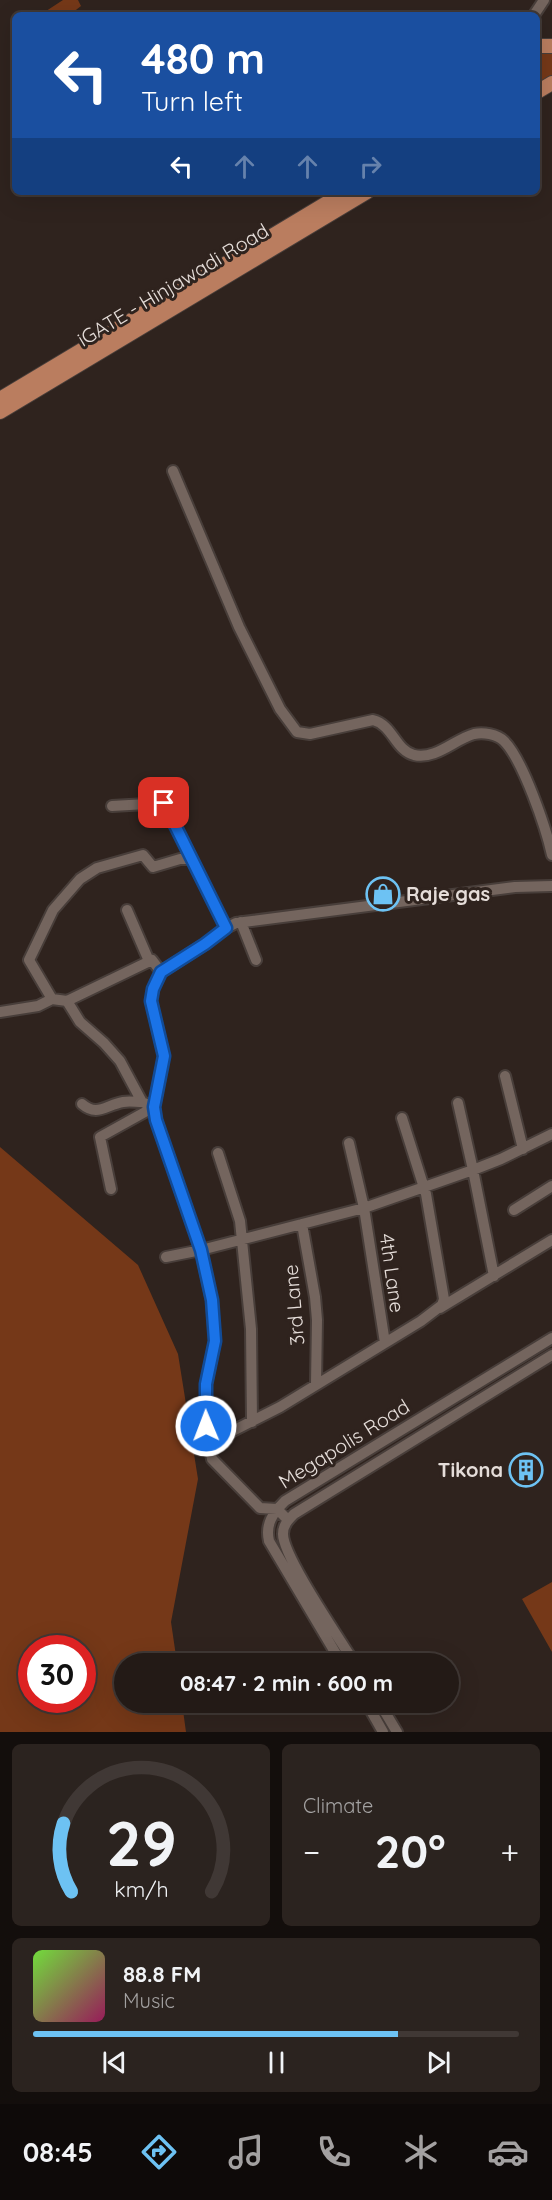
<!DOCTYPE html>
<meta charset="utf-8">
<style>
:root{--surface:#231a16;--page:#2b231f;--text:#f1f3f6;--muted:#a3a1a1;--line:#403835;--accent:#6dc2f3}
body{margin:0;font-family:Quicksand,sans-serif;background:var(--page);color:var(--text);height:100vh;display:flex;flex-direction:column;font-size:22px;white-space:nowrap}
*{box-sizing:border-box;margin:0}
p{font-size:20px;color:var(--muted)}
.icon{flex:none;width:33px;height:33px;fill:none;stroke:currentColor;stroke-width:2;stroke-linecap:round;stroke-linejoin:round}
.map{position:relative;height:1732px;overflow:hidden}
.drawer{display:flex;flex-direction:column;gap:12px;padding:12px;background:#130e0c;flex:1}
.drawer>*{flex:none}
.guide{position:absolute;left:12px;top:12px;width:528px;height:183px;border-radius:9px;box-shadow:0 6px 24px #0002,0 0 0 2px var(--line);background:#1a4fa0;color:#fff;overflow:hidden}
.speed{position:absolute;left:18px;top:1635px;display:flex;gap:12px;font-size:30px;font-weight:700;text-align:center}
.speed>*{display:grid;place-content:center;width:78px;height:78px;border-radius:50%;background:var(--surface);box-shadow:0 6px 24px #0002,0 0 0 2px var(--line);line-height:1}
.speed .limit{border:9px solid #d22;background:#fff;color:#111}
.pin{position:absolute;display:grid;place-items:center;width:51px;height:51px;color:#fff;margin:-26px;border-radius:12px;box-shadow:0 3px 9px #0006}
.me{position:absolute;width:66px;margin:-33px;rotate:359deg;stroke-linejoin:round;filter:drop-shadow(0 0 4px #0008)}
.turn{display:flex;align-items:center;gap:21px;height:126px;padding:0 30px;font-size:27px}
.turn .icon{width:78px;height:78px;stroke-width:2.5}
.turn b{display:block;font-size:42px;line-height:51px}
.lanes{display:flex;align-items:center;height:57px;padding:0 30px;background:#0003;justify-content:center;gap:30px;direction:ltr}
.lanes .off{opacity:.35}
.big{font-size:45px;font-weight:700;line-height:1.1}
.drawer .card{flex:1;display:flex;flex-direction:column;justify-content:center;gap:9px;min-width:0;padding:0 21px;border-radius:9px;background:var(--page)}
.drawer .dial{align-items:center;gap:0}
.dial svg{height:156px;overflow:visible;fill:none;stroke:var(--line);stroke-width:7;stroke-linecap:round;text-anchor:middle}
.dial text{fill:var(--text);stroke:none}
.song{display:flex;align-items:center;gap:18px}
.cover{width:72px;height:72px;border-radius:9px;background:linear-gradient(135deg,hsl(100 70% 55%),hsl(330 70% 35%))}
.played{height:6px;border-radius:3px;background:linear-gradient(90deg,var(--accent) 75%,var(--line) 75%)}
.keys{display:flex;justify-content:space-around;direction:ltr}
.heat{display:flex;justify-content:space-between;align-items:center;font-size:33px;direction:ltr}
.drawer .tiles{flex:1;display:grid;gap:12px;grid-template-columns:1fr 1fr}
.card:last-child{grid-column:span 2}
.trip{position:absolute;left:114px;top:1653px;width:345px;height:60px;border-radius:30px;background:var(--surface);box-shadow:0 6px 24px #0002,0 0 0 2px var(--line);font-weight:700;line-height:60px;text-align:center}
.tab-bar{display:flex;height:96px;justify-content:space-around;align-items:center;background:#0e0a09;color:var(--muted)}
.tab-bar .icon{width:42px;height:42px}
.tab-bar .on{color:var(--accent)}
.tab-bar b{font-size:27px;color:var(--text)}
.map>svg:first-child{display:block}
.green{fill:#753818;fill-rule:evenodd}
.lines{fill:none;stroke-linecap:round;stroke-linejoin:round}
.minor-casing{stroke:#483e3a;stroke-width:14}
.major-casing{stroke:#483e3a;stroke-width:16}
.minor{stroke:#74655e;stroke-width:10}
.major{stroke:#ba7d5f;stroke-width:14}
.route-casing{stroke:#114b97;stroke-width:15}
.route{stroke:#1a73e8;stroke-width:10}
.labels{text-anchor:middle;stroke-width:6;stroke-linejoin:round;paint-order:stroke}
.street-label{font-size:20px;fill:#e5ddd9;stroke:#2f231e}
.poi-label{font-size:20px;font-weight:bold;fill:#e5ddd9;stroke:#2f231e;text-anchor:start}
</style>
<div class="map">
<svg width="552" height="1732" viewBox="0 0 552 1732">
<rect width="100%" height="100%" fill="#2f231e"/>
<path class="green" d="M63,0H78L81,6L72,13L40,15Z
M537,51H552V76L537,85Z
M0,1147L138,1265L178,1354L198,1479L171,1622L177,1663L124,1664V1702L182,1703L186,1732H0ZM32,1648H82V1700H32Z
M552,1582V1652L522,1599Z"/>
<g class="lines">
<g class="minor-casing">
<path id="minor" d="M534,15L544,0
M173,471L239,627L280,709L297,732L310,734L373,720C393,725 395,750 414,755C436,760 455,739 474,734C483,732 497,734 504,741C523,760 546,828 552,855
M112,806L164,803L226,928
M127,910L149,961
M241,922L256,960
M52,999L29,960L53,910L80,879L97,868L143,855L153,867L180,859H191
M67,1001L152,960L161,972
M0,1012L38,1006L52,999L67,1001L80,1022L104,1043L120,1061L142,1102L154,1107
M505,1076L523,1149
M82,1104C97,1117 106,1105 123,1102C129,1101 136,1102 142,1102
M349,1143L364,1208L385,1343
M218,1153L240,1221L251,1329L252,1422
M111,1189L100,1137L154,1107
M514,1210L552,1186
M302,1224L315,1297L317,1320L316,1384
M166,1257L201,1250L364,1208L473,1170L458,1103
M494,1276L473,1170L501,1159L552,1134
M440,1308L552,1240
M209,1443L280,1407L421,1321L442,1305L444,1299L426,1194L402,1118
M288,1520L277,1509L260,1508L212,1459L206,1426V1384L215,1341L212,1301L201,1250L156,1120L154,1107L164,1056L151,1001L153,989L161,972L205,944L226,928L236,923L515,887L552,886
M342,1664L269,1541C265,1524 273,1513 285,1501L552,1338
M355,1664C340,1639 283,1557 283,1534C283,1525 288,1520 294,1514L552,1355
M366,1702L383,1732
M379,1702L397,1732"/>
</g>
<g class="major-casing">
<path id="major" d="M537,46H552
M537,92L552,83
M0,399L345,192
M0,412L367,192"/>
</g>
<use href="#minor" class="minor"/>
<use href="#major" class="major"/>
</g>
<g class="lines">
<g class="route-casing">
<path id="route" d="M164,803L226,928L205,944L161,972L153,989L151,1001L164,1056L154,1107L156,1120L201,1250L212,1300L215,1341L206,1384V1426"/>
</g>
<use href="#route" class="route"/>
</g>
<defs>
<g id="shop-ring" transform="scale(1.725)"><circle r="9.5" fill="#2f231e" stroke="#6dc2f3" stroke-width="1.5"/><path d="M-5-2.5h2.3a2.7 3.5 0 0 1 5.4 0H5L5.5 6h-11ZM-1.5-2.5h3a1.5 2.3 0 0 0-3 0Z" fill="#6dc2f3"/></g>
<g id="building-ring" transform="scale(1.725)"><circle r="9.5" fill="#2f231e" stroke="#6dc2f3" stroke-width="1.5"/><path d="M-4-6H4V6H1V3H-1V6H-4ZM-2.5-4.3h1.7v1.8h-1.7ZM.8-4.3h1.7v1.8H.8ZM-2.5-1h1.7V.8h-1.7ZM.8-1h1.7V.8H.8Z" fill="#6dc2f3"/></g>
</defs>
<g fill-rule="evenodd">
<use href="#shop-ring" x="383" y="894"/>
<use href="#building-ring" x="526" y="1470"/>
</g>
<g class="labels">
<g class="street-label">
<text transform="translate(173 285) rotate(-31)" y="7">iGATE - Hinjawadi Road</text>
<text transform="translate(392 1273) rotate(82)" y="7">4th Lane</text>
<text transform="translate(294 1305) rotate(-95)" y="7">3rd Lane</text>
<text transform="translate(344 1444) rotate(-32)" y="7">Megapolis Road</text>
</g>
<g class="poi-label">
<text x="406" y="901">Raje gas</text>
<text x="503" y="1477" text-anchor="end">Tikona</text>
</g>
</g>
</svg>
<div class="speed"><div class="limit">30</div></div>
<div class="pin" style="left:164px;top:803px;background:#d93025"><svg class="icon" aria-label="arrive" viewBox="0 0 24 24"><path d="M6 21V4h12l-3 4 3 4H6"/></svg></div>
<svg class="me" style="left:206px;top:1426px" viewBox="-20 -20 40 40"><circle r="17" fill="#1a73e8" stroke="#fff" stroke-width="3"/><path d="M0-11L8 9 0 5-8 9z" fill="#fff"/></svg>
<div class="trip">08:47 · 2 min · 600 m</div>
<div class="guide">
<div class="turn"><svg class="icon" aria-label="left" viewBox="0 0 24 24"><path d="M17 20v-9H6M10 6l-5 5 5 5"/></svg><div><b>480 m</b>Turn left</div></div>
<div class="lanes"><svg class="icon" aria-label="left" viewBox="0 0 24 24"><path d="M17 20v-9H6M10 6l-5 5 5 5"/></svg><svg class="icon off" aria-label="ahead" viewBox="0 0 24 24"><path d="M12 20V5M6 11l6-6 6 6"/></svg><svg class="icon off" aria-label="ahead" viewBox="0 0 24 24"><path d="M12 20V5M6 11l6-6 6 6"/></svg><svg class="icon off" aria-label="right" viewBox="0 0 24 24"><path d="M7 20v-9h11M14 6l5 5-5 5"/></svg></div>
</div>
</div>
<section class="drawer">
<div class="tiles">
<div class="card dial"><svg viewBox="0 0 100 80">
<path d="M14 69A42 42 0 1 1 86 69"/>
<path d="M14 69A42 42 0 0 1 10 34" stroke="#6dc2f3"/>
<text x="50" y="56" font-size="32" font-weight="700">29</text>
<text x="50" y="72" font-size="11">km/h</text>
</svg></div>
<div class="card"><p>Climate</p>
<div class="heat"><a>−</a><b class="big">20°</b><a>+</a></div>
</div>
<div class="card">
<div class="song"><i class="cover"></i><div><b>88.8 FM</b><p>Music</p></div></div>
<div class="played"></div>
<div class="keys"><svg class="icon" aria-label="previous" viewBox="0 0 24 24"><path d="M18 5L8 12l10 7zM5 5v14"/></svg><svg class="icon" aria-label="pause" viewBox="0 0 24 24"><path d="M8 5v14M16 5v14"/></svg><svg class="icon" aria-label="next" viewBox="0 0 24 24"><path d="M6 5l10 7-10 7zM19 5v14"/></svg></div>
</div>
</div>
</section>
<nav class="tab-bar">
<b>08:45</b>
<svg class="icon on" aria-label="directions" viewBox="0 0 24 24"><path d="M12 3l9 9-9 9-9-9zM9 14v-3h6M13 9l2 2-2 2"/></svg>
<svg class="icon" aria-label="music" viewBox="0 0 24 24"><path d="M9 18V5l10-2v13"/><circle cx="6" cy="18" r="3"/><circle cx="16" cy="16" r="3"/></svg>
<svg class="icon" aria-label="phone" viewBox="0 0 24 24"><path d="M5 4h4l2 5-3 2q2 4 5 5l2-3 5 2v4C11 20 4 13 5 4z"/></svg>
<svg class="icon" aria-label="climate" viewBox="0 0 24 24"><path d="M12 3v18M4 7l16 10M4 17L20 7"/></svg>
<svg class="icon" aria-label="car" viewBox="0 0 24 24"><path d="M5 17H2v-5l4-1 3-4h7l3 4 3 1v5h-3M9 17h6M6 11h13"/><circle cx="7" cy="17" r="2"/><circle cx="17" cy="17" r="2"/></svg>
</nav>
